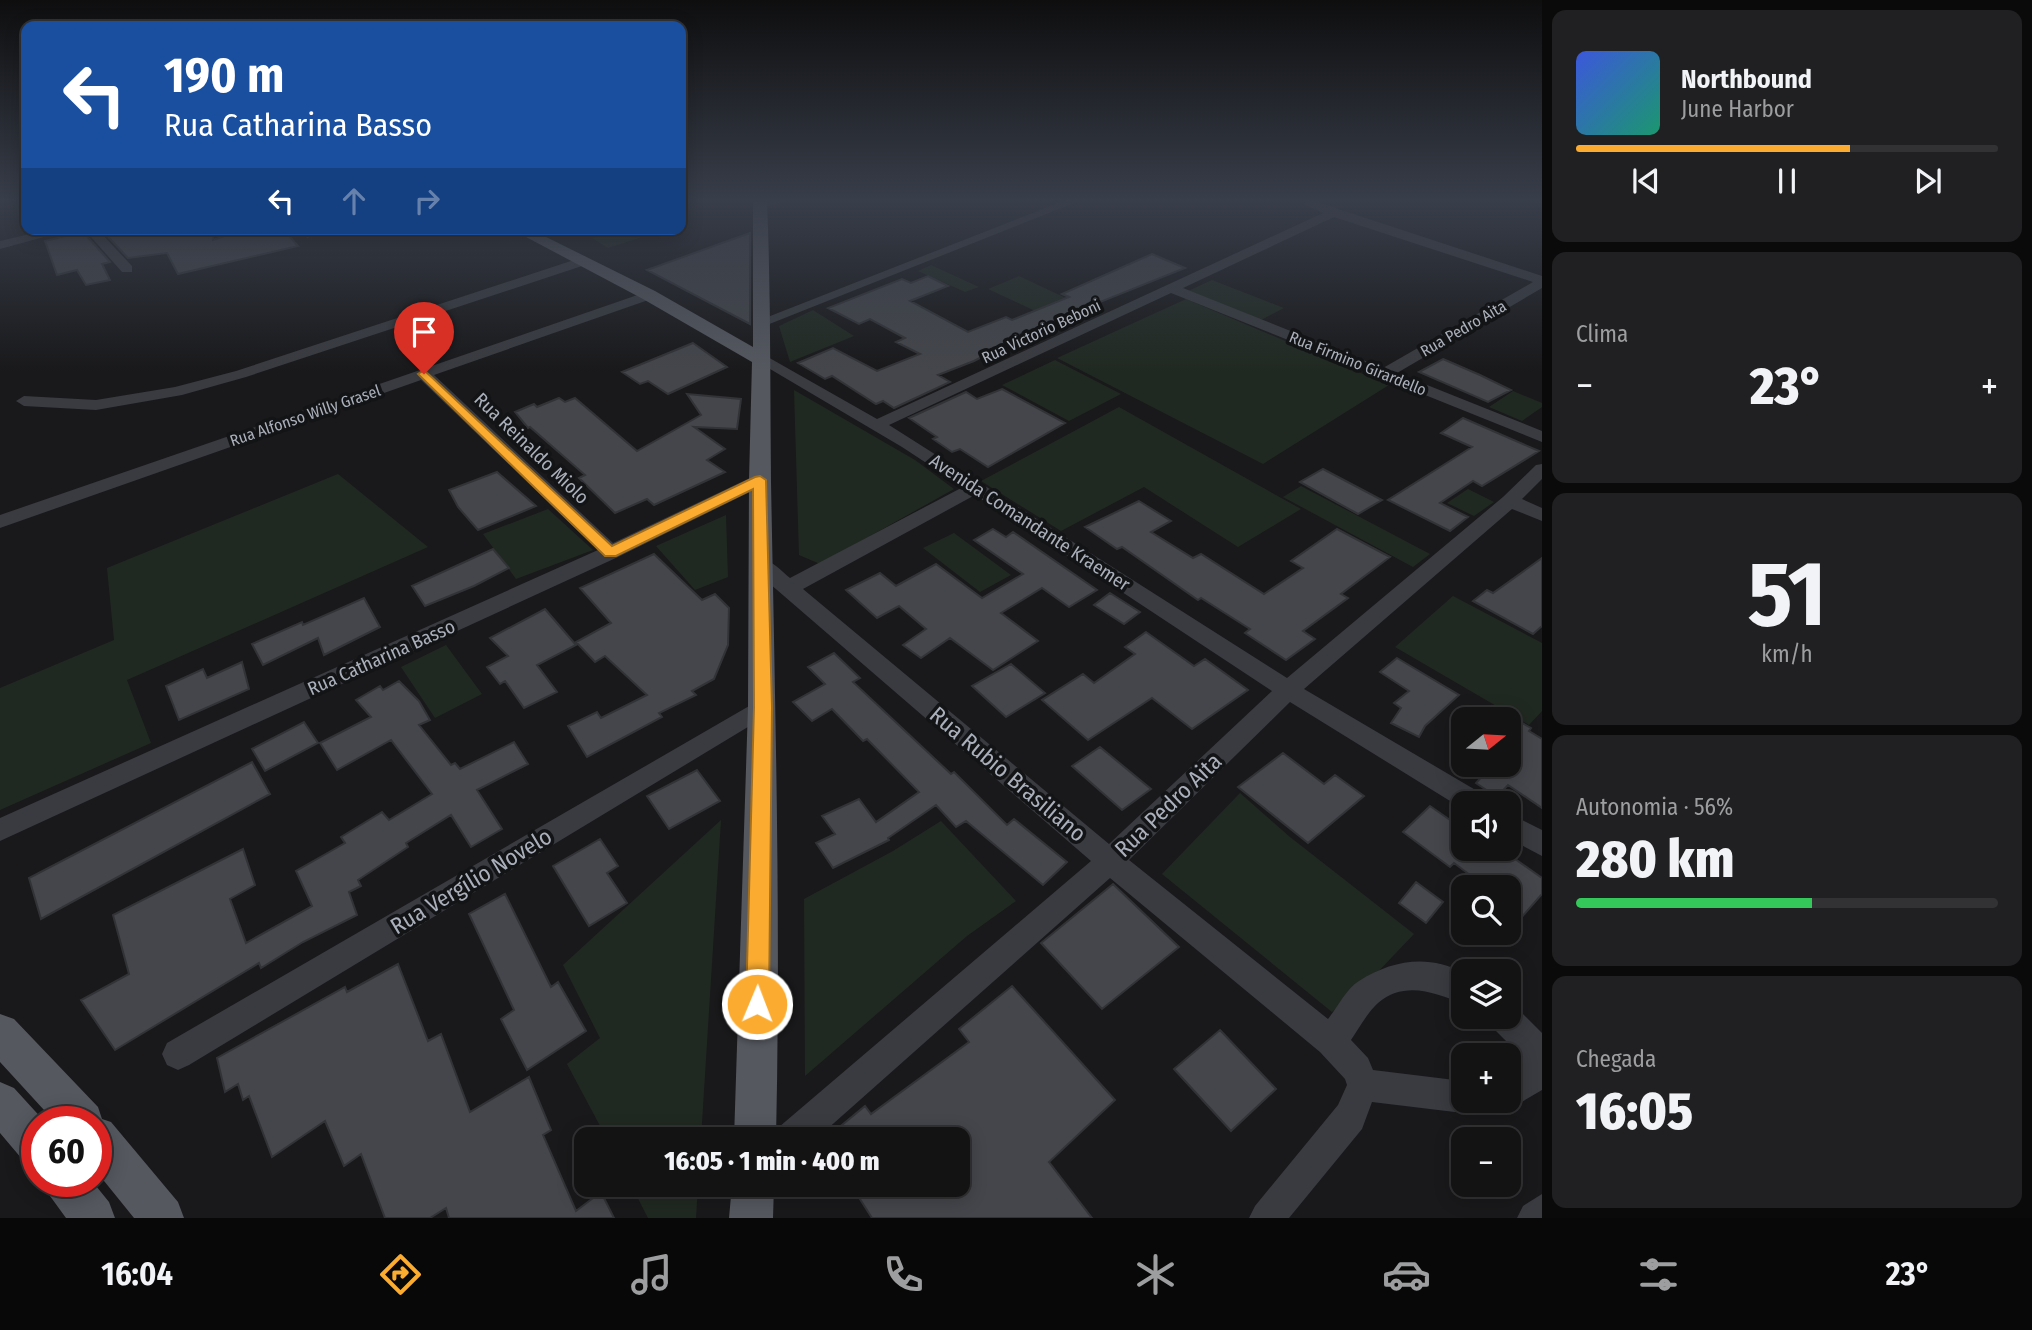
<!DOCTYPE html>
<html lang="pt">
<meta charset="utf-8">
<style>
:root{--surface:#131314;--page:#202022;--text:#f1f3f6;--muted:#9d9ea0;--line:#323234;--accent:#fbac30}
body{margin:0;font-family:"Fira Sans Condensed",sans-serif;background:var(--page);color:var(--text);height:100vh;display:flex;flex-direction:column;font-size:26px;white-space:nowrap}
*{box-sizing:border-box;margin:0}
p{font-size:23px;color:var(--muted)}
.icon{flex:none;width:38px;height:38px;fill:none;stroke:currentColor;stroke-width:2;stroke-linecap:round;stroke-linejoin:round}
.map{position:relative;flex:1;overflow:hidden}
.panel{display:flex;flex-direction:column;gap:10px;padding:10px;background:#0a0a0b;width:490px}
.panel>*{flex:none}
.banner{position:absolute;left:21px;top:21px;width:665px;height:214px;border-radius:14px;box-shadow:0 4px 18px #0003,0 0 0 2px var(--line);background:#1a4fa0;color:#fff;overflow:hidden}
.needle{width:46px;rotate:72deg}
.tools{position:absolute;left:1451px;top:707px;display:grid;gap:14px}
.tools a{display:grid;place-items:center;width:70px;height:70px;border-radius:14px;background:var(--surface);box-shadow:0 4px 18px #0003,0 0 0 2px var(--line);font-size:35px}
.speed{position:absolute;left:21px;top:1106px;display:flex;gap:14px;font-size:35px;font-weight:700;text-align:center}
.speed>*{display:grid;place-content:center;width:91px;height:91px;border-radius:50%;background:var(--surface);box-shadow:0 4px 18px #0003,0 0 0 2px var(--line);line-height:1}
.speed .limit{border:10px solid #d22;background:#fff;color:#111}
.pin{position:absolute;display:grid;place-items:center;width:60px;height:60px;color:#fff;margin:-72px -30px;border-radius:50% 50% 50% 0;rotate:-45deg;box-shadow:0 0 7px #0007}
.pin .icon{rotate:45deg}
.me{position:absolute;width:77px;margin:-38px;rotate:1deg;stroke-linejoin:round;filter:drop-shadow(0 0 5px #0008)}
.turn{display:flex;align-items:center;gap:24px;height:147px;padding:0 28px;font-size:32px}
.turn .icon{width:91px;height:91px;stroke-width:2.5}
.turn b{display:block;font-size:49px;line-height:60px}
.lanes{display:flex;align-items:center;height:66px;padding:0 28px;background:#0003;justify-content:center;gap:35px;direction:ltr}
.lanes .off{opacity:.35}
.big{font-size:52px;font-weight:800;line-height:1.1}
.panel .widget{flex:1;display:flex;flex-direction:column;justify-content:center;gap:10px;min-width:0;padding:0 24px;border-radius:14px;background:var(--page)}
.panel .dial{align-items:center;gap:0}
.dial b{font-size:91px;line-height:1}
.song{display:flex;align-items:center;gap:21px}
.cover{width:84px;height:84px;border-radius:10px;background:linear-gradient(135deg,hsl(230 70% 55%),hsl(160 70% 35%))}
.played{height:7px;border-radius:4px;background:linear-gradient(90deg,var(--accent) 65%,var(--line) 65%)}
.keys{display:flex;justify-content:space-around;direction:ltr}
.heat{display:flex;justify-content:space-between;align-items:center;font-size:38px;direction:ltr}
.charge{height:10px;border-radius:5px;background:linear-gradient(90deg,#34c759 56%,var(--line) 0)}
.trip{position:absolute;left:574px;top:1127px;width:396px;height:70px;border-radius:14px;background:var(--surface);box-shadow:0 4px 18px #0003,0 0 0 2px var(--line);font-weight:800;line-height:70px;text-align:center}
.tabs{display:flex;height:112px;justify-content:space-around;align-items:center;background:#080808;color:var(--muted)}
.tabs .icon{width:49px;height:49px}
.tabs .selected{color:var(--accent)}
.tabs b{font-size:32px;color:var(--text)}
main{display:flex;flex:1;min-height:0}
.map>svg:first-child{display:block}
.green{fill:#202921}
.building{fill:#44464b;stroke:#323337;stroke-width:2}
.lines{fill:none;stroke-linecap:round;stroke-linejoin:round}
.minor{fill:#393b40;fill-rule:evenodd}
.major{fill:#55585f;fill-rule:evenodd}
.route{fill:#fbac30;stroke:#a3701f;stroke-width:2}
.labels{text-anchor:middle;stroke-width:7;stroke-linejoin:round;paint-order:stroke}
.far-street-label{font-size:16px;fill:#aab0bb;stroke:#131416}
.street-label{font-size:19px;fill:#aab0bb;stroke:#131416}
.near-street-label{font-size:23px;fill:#aab0bb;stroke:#131416}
</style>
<main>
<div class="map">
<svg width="1542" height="1218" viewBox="0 0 1542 1218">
<rect width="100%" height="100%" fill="#19191b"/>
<path class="green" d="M623,229H664L665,230L608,248L592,238Z
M931,265L979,287L965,292L918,271Z
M1019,276L1098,313L1067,326L988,289Z
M1212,280L1284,308L1261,320L1188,291Z
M1186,299L1389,385L1263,464L1057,358Z
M813,310L854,336L790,362L779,326Z
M1055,360L1121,394L1069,421L1002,385Z
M794,390L915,460L954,489L820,564L799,555Z
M1513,391L1542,403V407L1522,421L1489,407Z
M1119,407L1301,509L1238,547L1144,487L1061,531L981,481Z
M338,474L428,547L127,680L151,743L0,810V688L114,640L107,568Z
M1301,486L1430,554L1413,567L1283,497Z
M1468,489L1494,502L1474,516L1447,503Z
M548,509L593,550L516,579L483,534Z
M726,515L728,577L695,590L656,546Z
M954,533L1011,575L980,592L923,548Z
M1453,596L1542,643V711L1529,725L1395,647Z
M446,645L482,694L435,718L401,667Z
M1240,793L1290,837L1414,934L1373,977L1332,1012L1162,874Z
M721,820L701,1139H607L567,1064L600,1038L563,965Z
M941,821L1016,901L967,936L805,1076L804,899L893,851Z
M631,1185H698L696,1218H648Z"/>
<path class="building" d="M101,229H212L213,240L246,229H283L298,246L178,274L167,253L128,258Z
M83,232L110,262L102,264L110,280L86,285L77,270L57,275L45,241Z
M750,233V324L647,270Z
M1152,254L1185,268L1013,337L1017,339L974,361L938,375L950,382L894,408L883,401L876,404L832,376L825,379L798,363L833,348L877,371L920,354L896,342L905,338L870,319L859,324L828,308L902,279L911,283L928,276L948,286L910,301L968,332L1006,317L1012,320L1069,297L1062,294Z
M693,343L727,367L668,394L648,381L640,384L622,372Z
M1443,359L1480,375L1511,390L1488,402L1419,372Z
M1002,389L1065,423L988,467L960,449L952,452L933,439L937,437L909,418L966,392L977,399Z
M687,394L741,399L737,429L694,427L725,449L707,460L725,472L654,505L647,499L615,513L579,478L585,475L530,427L528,428L515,412L534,404L537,407L559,398L565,402L575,398L637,451L701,415Z
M1463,418L1539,451L1482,486L1473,481L1440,503L1468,517L1450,531L1388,500L1472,447L1441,433Z
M1323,469L1382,500L1358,514L1300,482Z
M497,472L536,506L478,530L458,507L449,490Z
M1139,501L1171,521L1151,532L1193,558L1201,554L1264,594L1303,568L1291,561L1337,529L1390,557L1341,594L1348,598L1303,631L1315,639L1286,660L1245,633L1250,629L1201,598L1198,600L1122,547L1117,549L1085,527Z
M993,529L1006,537L1013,532L1097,590L1069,607L1042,588L1001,613L1038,641L993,670L950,638L921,658L903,645L926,629L899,606L877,618L846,590L880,573L896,586L936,564L982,598L1023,574L974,540Z
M493,549L509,568L474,586L425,606L412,586Z
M654,554L702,600L715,594L729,608L728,645L714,679L692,691L696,695L659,713L662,717L587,757L568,726L597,712L601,718L647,695L605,656L595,662L576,642L611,623L580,588Z
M1542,558V626L1533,634L1473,601L1487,590L1493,593Z
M1110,593L1140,612L1124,624L1094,605Z
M364,598L380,627L324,655L318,638L263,665L252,644L302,622L303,625Z
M545,609L576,645L537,665L557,692L524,708L505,681L500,684L487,667L508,656L490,638Z
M1146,632L1194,666L1205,659L1248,690L1192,729L1152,698L1088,740L1042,700L1083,674L1094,683L1135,654L1125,647Z
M834,653L860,678L853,682L951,774L954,772L1007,825L1014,819L1067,862L1043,885L966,821L956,827L936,805L888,838L889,840L833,868L816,843L835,834L822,816L859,799L876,822L919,792L867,739L863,741L832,709L812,721L793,702L825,684L808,667Z
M1397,658L1459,695L1425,726L1419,737L1391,723L1401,708L1394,703L1409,691L1380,672Z
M242,662L249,689L179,720L166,686L203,669L207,678Z
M1011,664L1045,693L1006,717L972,686Z
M399,681L419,701L430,720L419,725L451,765L455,763L460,769L514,742L528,764L477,790L502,829L471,847L451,815L406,843L408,847L358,880L361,886L349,892L357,915L303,942L261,968L259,963L115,1050L81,1000L129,974L113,915L243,849L255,885L230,899L246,943L312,906L296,871L345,843L341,837L382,812L389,820L432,794L391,740L337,770L320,743L371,717L356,700L380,686L383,690Z
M1508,715L1531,728L1529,731L1542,739V808L1508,785L1497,797L1476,783L1492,765H1508Z
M304,722L318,743L265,771L252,749Z
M1100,747L1151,789L1122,810L1072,766Z
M1283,753L1324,784L1335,775L1364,796L1308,843L1238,787Z
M252,762L270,794L41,919L29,878Z
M697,770L720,801L669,829L647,796Z
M1430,806L1463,829V849H1501L1542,878V894L1520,919L1508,910V887H1486L1454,863L1450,867L1403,832Z
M600,839L618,866L607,873L627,903L589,926L553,866Z
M1416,882L1443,902L1426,923L1399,903Z
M1113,884L1179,947L1102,1009L1041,943Z
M505,894L551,987L558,982L586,1031L527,1070L501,1019L514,1010L469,914Z
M398,964L428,1041L441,1034L470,1112L529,1077L551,1130L543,1135L576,1211L601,1192L614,1218H449L446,1208L430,1218H385L361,1154L344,1166L325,1121L272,1157L249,1096L243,1100L238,1084L225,1092L217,1058L345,987L347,992Z
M1012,986L1115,1100L1049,1162L1092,1218H872L851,1185H957V1139H825L865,1106L871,1114L969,1042L959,1029Z
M1220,1030L1276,1089L1231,1131L1174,1069Z"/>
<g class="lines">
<path class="minor" d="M766,201H785L760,209L754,206Z
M1063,201H1079L767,325H757L755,322Z
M1298,201H1314L1542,276V288L1397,373L1542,431V442L1171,293L889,425L1287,678L1503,497L1536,465L1542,464V479L1522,499L1542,508V521L1512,509L1304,689L1484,795L1488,803H1463V809L1290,702L1129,860L1328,1019C1337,1008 1347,988 1359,981C1392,960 1429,954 1463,973V1004C1436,993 1405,980 1378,1003C1368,1012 1359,1028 1351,1040L1368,1058L1373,1070L1463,1081V1101H1478L1474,1108L1463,1113L1372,1102L1362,1129L1289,1218H1249L1255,1206L1338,1105L1347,1085L1345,1079L1320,1052L1110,878L816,1139H774L779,1127L1091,861L754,570L751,565L754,560C769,556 779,569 790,578L963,487L902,447L753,359L756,356H766L877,419L1323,213ZM1334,217L1533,282L1383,368L1183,288ZM975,495L1272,691L1109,844L803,589Z
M51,229H73L0,249V241Z
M84,229H97L132,266V272H122Z
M299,229H312L317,235L307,238Z
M527,229H546L529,237H521V231Z
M583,257L589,261L588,264L246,377L182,395L96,410L24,406L16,401L24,396L96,400L175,387L236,371Z
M649,291L654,292V298L434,375L613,543L754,476H766L769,480L766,484L618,557L0,841V818L598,550L421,380L0,528V515Z
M763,698L771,701L775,707L771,713L189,1065L178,1070L167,1065L162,1054L167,1043Z
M1508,813L1542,830V856L1508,838Z
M1508,1004L1515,1006L1542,1033V1090L1508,1110L1497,1105L1495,1101H1508V1075L1518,1068L1520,1055L1493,1028L1489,1017H1508Z
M1542,1194V1218H1517L1523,1206Z"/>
<path class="major" d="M753,201H767C771,295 770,388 771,482C775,701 781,920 776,1139H734L748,707L749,480L752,362L643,299L511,229H530L655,291L753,347Z
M0,1014L14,1019L98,1107L102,1119L111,1122L178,1202L184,1218H134L96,1171V1122H55L0,1062Z
M0,1082L14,1088L45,1122H37V1165L22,1159L0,1133Z
M44,1181H92L109,1202L115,1218H66L50,1196Z
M732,1185H774L773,1218H729Z"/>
</g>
<linearGradient id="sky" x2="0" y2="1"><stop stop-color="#0e0e0f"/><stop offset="0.54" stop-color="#383e4a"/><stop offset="1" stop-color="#383e4a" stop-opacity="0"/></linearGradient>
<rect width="1542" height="371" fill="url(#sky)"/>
<path class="route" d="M424,370L612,546L755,477L760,476L766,480L772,707L769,1004L766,1012L757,1016L749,1012L746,1004L754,707L753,489L616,556H605L420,376L418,374Z"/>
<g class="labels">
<g class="far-street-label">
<text transform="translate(1463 328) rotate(-30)" y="6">Rua Pedro Aita</text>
<text transform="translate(1041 331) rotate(-25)" y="6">Rua Victorio Beboni</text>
<text transform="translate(1358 363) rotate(22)" y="6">Rua Firmino Girardello</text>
<text transform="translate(305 415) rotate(-19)" y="6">Rua Alfonso Willy Grasel</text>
</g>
<g class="street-label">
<text transform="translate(532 448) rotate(44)" y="7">Rua Reinaldo Miolo</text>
<text transform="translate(1030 522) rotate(33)" y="7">Avenida Comandante Kraemer</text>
<text transform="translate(381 657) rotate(-24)" y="7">Rua Catharina Basso</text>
</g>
<g class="near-street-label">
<text transform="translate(1008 774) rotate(40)" y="8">Rua Rubio Brasiliano</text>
<text transform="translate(1168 805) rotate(-44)" y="8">Rua Pedro Aita</text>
<text transform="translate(471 881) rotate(-31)" y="8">Rua Vergílio Novelo</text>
</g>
</g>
</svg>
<div class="tools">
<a><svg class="needle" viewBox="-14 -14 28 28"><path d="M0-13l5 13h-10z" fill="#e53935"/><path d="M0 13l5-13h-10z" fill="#9d9ea0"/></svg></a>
<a><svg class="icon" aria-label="sound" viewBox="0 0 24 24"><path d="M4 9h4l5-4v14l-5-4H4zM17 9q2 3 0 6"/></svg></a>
<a><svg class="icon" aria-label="search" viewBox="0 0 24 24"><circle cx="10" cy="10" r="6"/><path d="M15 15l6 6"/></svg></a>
<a><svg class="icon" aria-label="layers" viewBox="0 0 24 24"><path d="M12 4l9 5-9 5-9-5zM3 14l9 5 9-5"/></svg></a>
<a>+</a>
<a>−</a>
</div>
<div class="speed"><div class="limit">60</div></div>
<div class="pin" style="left:424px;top:374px;background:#d93025"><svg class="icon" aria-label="arrive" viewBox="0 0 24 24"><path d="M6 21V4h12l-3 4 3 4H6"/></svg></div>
<svg class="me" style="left:757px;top:1004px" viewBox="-20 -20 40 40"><circle r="17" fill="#fbac30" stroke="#fff" stroke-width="3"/><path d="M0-11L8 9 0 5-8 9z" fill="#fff"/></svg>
<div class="trip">16:05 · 1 min · 400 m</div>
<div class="banner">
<div class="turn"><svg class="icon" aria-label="left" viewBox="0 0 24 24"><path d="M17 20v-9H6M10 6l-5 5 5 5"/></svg><div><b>190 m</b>Rua Catharina Basso</div></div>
<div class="lanes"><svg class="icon" aria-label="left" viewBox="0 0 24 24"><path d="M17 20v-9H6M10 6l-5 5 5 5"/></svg><svg class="icon off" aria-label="ahead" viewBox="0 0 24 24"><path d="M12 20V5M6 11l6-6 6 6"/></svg><svg class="icon off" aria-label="right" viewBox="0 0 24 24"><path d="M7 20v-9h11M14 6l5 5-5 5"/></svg></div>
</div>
</div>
<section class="panel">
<div class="widget">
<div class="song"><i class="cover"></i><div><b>Northbound</b><p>June Harbor</p></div></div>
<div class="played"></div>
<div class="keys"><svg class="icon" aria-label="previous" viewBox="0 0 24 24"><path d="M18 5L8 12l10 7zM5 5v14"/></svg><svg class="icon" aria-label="pause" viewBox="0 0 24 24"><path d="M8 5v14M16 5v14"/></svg><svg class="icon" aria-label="next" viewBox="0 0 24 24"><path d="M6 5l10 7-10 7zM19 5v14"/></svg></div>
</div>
<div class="widget"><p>Clima</p>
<div class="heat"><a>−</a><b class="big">23°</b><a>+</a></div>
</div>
<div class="widget dial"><b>51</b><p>km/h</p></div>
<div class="widget"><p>Autonomia · 56%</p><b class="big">280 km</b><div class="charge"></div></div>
<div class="widget"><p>Chegada</p><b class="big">16:05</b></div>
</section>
</main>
<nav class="tabs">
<b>16:04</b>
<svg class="icon selected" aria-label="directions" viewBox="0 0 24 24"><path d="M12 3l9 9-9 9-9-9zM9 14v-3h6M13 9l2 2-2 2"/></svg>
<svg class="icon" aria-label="music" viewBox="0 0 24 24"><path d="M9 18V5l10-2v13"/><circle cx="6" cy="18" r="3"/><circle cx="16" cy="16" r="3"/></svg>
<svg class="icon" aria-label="phone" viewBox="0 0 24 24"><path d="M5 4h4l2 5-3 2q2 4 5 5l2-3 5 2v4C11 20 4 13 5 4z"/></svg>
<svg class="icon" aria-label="climate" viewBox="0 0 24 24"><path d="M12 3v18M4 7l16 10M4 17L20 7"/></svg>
<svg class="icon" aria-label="car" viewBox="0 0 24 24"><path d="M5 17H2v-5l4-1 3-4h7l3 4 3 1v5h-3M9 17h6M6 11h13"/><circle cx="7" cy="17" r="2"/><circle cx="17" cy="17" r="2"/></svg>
<svg class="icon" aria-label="filters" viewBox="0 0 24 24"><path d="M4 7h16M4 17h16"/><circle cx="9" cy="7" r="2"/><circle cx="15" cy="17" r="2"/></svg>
<b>23°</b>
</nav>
